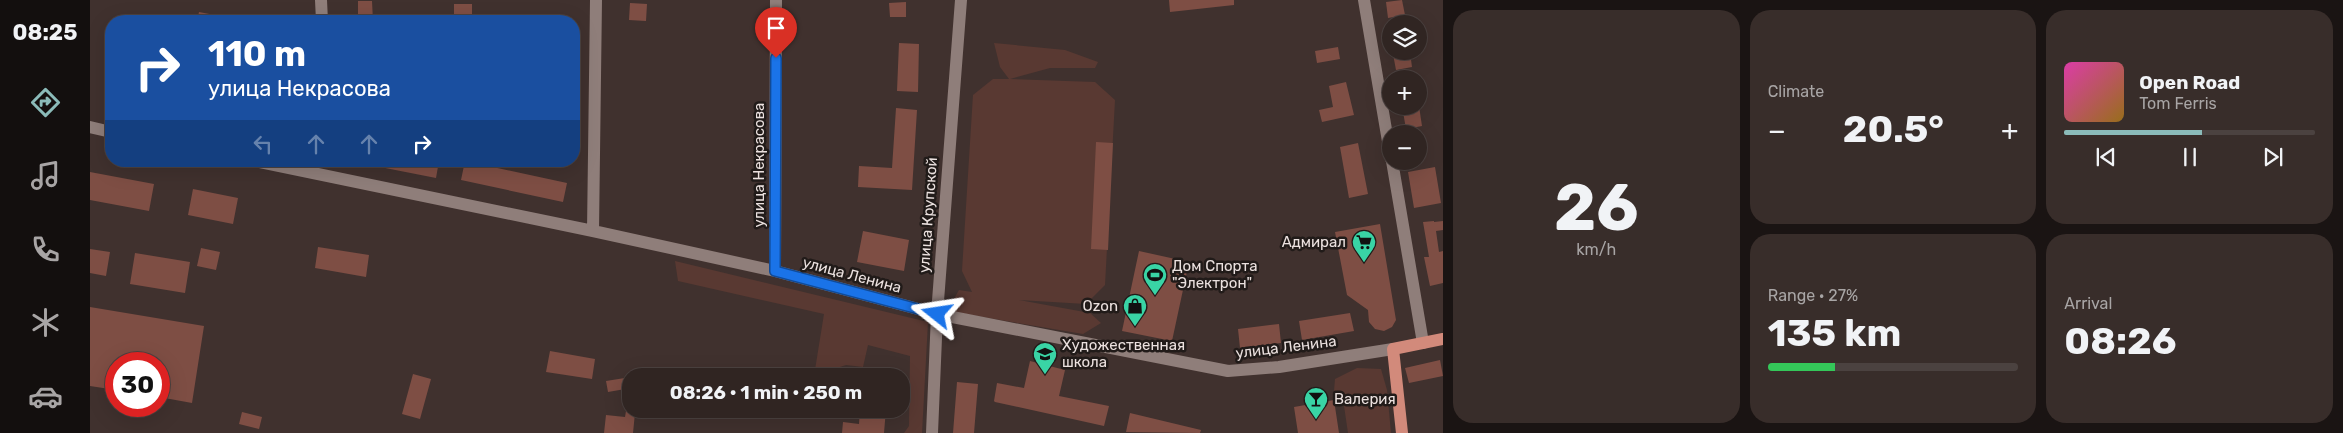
<!DOCTYPE html>
<meta charset="utf-8">
<style>
:root{--surface:#302522;--page:#382d2a;--text:#f1f3f6;--muted:#a8a5a5;--line:#4b4240;--accent:#8bbbb9}
body{margin:0;font-family:Rubik,sans-serif;background:var(--page);color:var(--text);height:100vh;display:flex;flex-direction:column;font-size:19px;white-space:nowrap}
*{box-sizing:border-box;margin:0}
p{font-size:16px;color:var(--muted)}
.icon{flex:none;width:28px;height:28px;fill:none;stroke:currentColor;stroke-width:2;stroke-linecap:round;stroke-linejoin:round}
.map{position:relative;flex:1;overflow:hidden}
.details{display:flex;flex-direction:column;gap:10px;padding:10px;background:#1a1413;width:900px}
.details>*{flex:none}
.hud{position:absolute;left:15px;top:15px;width:475px;height:152px;border-radius:20px;box-shadow:0 5px 20px #0002,0 0 0 1px var(--line);background:#1a4fa0;color:#fff;overflow:hidden}
.fabs{position:absolute;left:1292px;top:15px;display:grid;gap:10px}
.fabs a{display:grid;place-items:center;width:45px;height:45px;border-radius:50%;background:var(--surface);box-shadow:0 5px 20px #0002,0 0 0 1px var(--line);font-size:25px}
.speed{position:absolute;left:15px;top:352px;display:flex;gap:10px;font-size:25px;font-weight:700;text-align:center}
.speed>*{display:grid;place-content:center;width:65px;height:65px;border-radius:50%;background:var(--surface);box-shadow:0 5px 20px #0002,0 0 0 1px var(--line);line-height:1}
.speed .limit{border:8px solid #d22;background:#fff;color:#111}
.pin{position:absolute;display:grid;place-items:center;width:42px;height:42px;color:#fff;margin:-51px -21px;border-radius:50% 50% 50% 0;rotate:-45deg;box-shadow:0 0 5px #0007}
.pin .icon{rotate:45deg}
.me{position:absolute;width:55px;margin:-28px;rotate:285deg;stroke-linejoin:round;filter:drop-shadow(0 0 4px #0008)}
.turn{display:flex;align-items:center;gap:18px;height:105px;padding:0 20px;font-size:22px}
.turn .icon{width:65px;height:65px;stroke-width:2.5}
.turn b{display:block;font-size:35px;line-height:42px}
.lanes{display:flex;align-items:center;height:48px;padding:0 20px;background:#0003;justify-content:center;gap:25px;direction:ltr}
.lanes .off{opacity:.35}
.big{font-size:38px;font-weight:700;line-height:1.1}
.details .tile{flex:1;display:flex;flex-direction:column;justify-content:center;gap:8px;min-width:0;padding:0 18px;border-radius:20px;background:var(--page)}
.details .dial{align-items:center;gap:0}
.dial b{font-size:65px;line-height:1}
.song{display:flex;align-items:center;gap:15px}
.cover{width:60px;height:60px;border-radius:8px;background:linear-gradient(135deg,hsl(320 70% 55%),hsl(40 70% 35%))}
.played{height:5px;border-radius:2px;background:linear-gradient(90deg,var(--accent) 55%,var(--line) 55%)}
.keys{display:flex;justify-content:space-around;direction:ltr}
.heat{display:flex;justify-content:space-between;align-items:center;font-size:28px;direction:ltr}
.charge{height:8px;border-radius:4px;background:linear-gradient(90deg,#34c759 27%,var(--line) 0)}
.details .tiles{flex:1;display:grid;gap:10px;grid-template-columns:repeat(3,1fr)}
.tile:first-child{grid-row:span 2}
.trip{position:absolute;left:532px;top:368px;width:288px;height:50px;border-radius:20px;background:var(--surface);box-shadow:0 5px 20px #0002,0 0 0 1px var(--line);font-weight:700;line-height:50px;text-align:center}
main{display:flex;flex:1;min-height:0}
.dock{display:flex;flex-direction:column;width:90px;justify-content:space-around;align-items:center;background:#130f0e;color:var(--muted)}
.dock .icon{width:35px;height:35px}
.dock .selected{color:var(--accent)}
.dock b{font-size:22px;color:var(--text)}
.map>svg:first-child{display:block}
.green{fill:#593932}
.building{fill:#7e4e44}
.lines{fill:none;stroke-linecap:round;stroke-linejoin:round}
.minor{stroke:#8f7e7a;stroke-width:12}
.major{stroke:#d28a7b;stroke-width:12}
.route-casing{stroke:#114b97;stroke-width:12}
.route{stroke:#1a73e8;stroke-width:9}
.labels{text-anchor:middle;stroke-width:5;stroke-linejoin:round;paint-order:stroke}
.street-label{font-size:15px;fill:#ebe1df;stroke:#211b19}
.poi-label{font-size:15px;fill:#ebe1df;stroke:#211b19;text-anchor:start}
</style>
<main>
<nav class="dock">
<b>08:25</b>
<svg class="icon selected" aria-label="directions" viewBox="0 0 24 24"><path d="M12 3l9 9-9 9-9-9zM9 14v-3h6M13 9l2 2-2 2"/></svg>
<svg class="icon" aria-label="music" viewBox="0 0 24 24"><path d="M9 18V5l10-2v13"/><circle cx="6" cy="18" r="3"/><circle cx="16" cy="16" r="3"/></svg>
<svg class="icon" aria-label="phone" viewBox="0 0 24 24"><path d="M5 4h4l2 5-3 2q2 4 5 5l2-3 5 2v4C11 20 4 13 5 4z"/></svg>
<svg class="icon" aria-label="climate" viewBox="0 0 24 24"><path d="M12 3v18M4 7l16 10M4 17L20 7"/></svg>
<svg class="icon" aria-label="car" viewBox="0 0 24 24"><path d="M5 17H2v-5l4-1 3-4h7l3 4 3 1v5h-3M9 17h6M6 11h13"/><circle cx="7" cy="17" r="2"/><circle cx="17" cy="17" r="2"/></svg>
</nav>
<div class="map">
<svg width="1353" height="433" viewBox="0 0 1353 433">
<rect width="100%" height="100%" fill="#40312e"/>
<path class="green" d="M904,43L975,50L1008,62L1005,68H960L920,79L1005,82L1025,100L1015,285L996,304L929,300L1000,313L1011,323L993,334L857,311L869,290L882,292L872,271L883,95L903,79H919L910,67Z
M585,261L838,322L832,433H814L819,426L820,356L778,345L773,367L756,365L738,371L736,376H724L734,314L588,281Z
M1267,368L1291,369L1297,390L1301,433H1258L1253,399L1244,391L1245,379Z"/>
<path class="building" d="M1079,0H1144V5L1080,12Z
M1312,0L1315,15L1298,18L1296,2Z
M268,1H282L283,21H268Z
M816,2V17H800L799,3Z
M540,3L557,4L556,21L539,20Z
M364,4H382V21H364Z
M109,12L135,17V21H107Z
M809,43L829,44L828,92L807,91Z
M1248,47L1250,59L1227,63L1225,51Z
M1320,52L1322,67L1306,70L1303,54Z
M1256,82L1264,115L1232,122L1229,110L1243,107L1239,86Z
M1312,106H1329L1332,126L1316,129Z
M806,108L827,110L822,190L768,187L769,166L802,168Z
M1006,142L1023,143L1018,250L1001,249Z
M1268,143L1278,194L1259,198L1250,147Z
M280,161H349L346,178L280,165Z
M375,161L477,183L473,202L371,180Z
M1345,167L1351,203L1324,208L1318,172Z
M0,172L64,184L59,211L0,200Z
M103,189L148,198L143,224L98,215Z
M1344,221V222L1353,221V230L1346,231L1349,252L1353,251V283L1340,286L1334,257H1339L1333,222Z
M1290,224L1306,320L1302,327L1294,331L1285,329L1279,322L1278,310L1257,295L1245,232Z
M773,231L819,240L814,271L767,262Z
M228,247L279,255L276,277L225,268Z
M111,248L130,252L126,270L107,266Z
M0,249L20,252L16,276L0,273Z
M1049,251L1099,262L1082,341L1032,331Z
M45,253L100,262L95,293L40,284Z
M0,307L114,326L102,403L69,397V364H26V390L0,386Z
M1260,313L1264,331L1212,340L1209,321Z
M1189,324L1191,343L1150,348L1148,329Z
M460,351L505,359L502,379L456,372Z
M1350,360L1353,376L1319,383L1315,368Z
M940,361L975,370L969,396L1019,406L1014,426L905,402L904,401L907,383L934,388Z
M323,374L341,379L330,419L312,414Z
M541,377V388L518,392L516,381Z
M867,382L888,384L884,433H863Z
M1244,400L1249,433H1208L1204,407Z
M770,409H796L794,433H752L753,422L769,424Z
M536,411L545,413L543,433H514L516,415L535,417Z
M152,412L172,417L169,429L149,424Z
M1040,413L1111,430L1110,433L1036,432Z"/>
<g class="lines">
<path class="minor" d="M231,0L232,21
M1274,0L1301,159
M0,127L21,132
M165,161L503,231L685,271L847,314L1138,371L1189,367L1303,349
M1302,161L1333,343
M503,231L506,0
M685,271L686,0
M842,433L847,314L871,0"/>
<path class="major" d="M1312,433L1303,349L1353,339"/>
</g>
<g class="lines">
<g class="route-casing">
<path id="route" d="M686,58L685,271L847,314"/>
</g>
<use href="#route" class="route"/>
</g>
<defs>
<g id="supermarket-pin" transform="scale(1.25)"><path d="M0 17L-7.5 6A9.5 9.5 0 1 1 7.5 6Z" fill="#39d4a5" stroke="#211b19"/><path d="M-6-5.5h2.5l.6 2H6L4.5 2H-2.5L-4.4-4H-6ZM-1.5 3.2a1.3 1.3 0 1 0 .1 0ZM3 3.2a1.3 1.3 0 1 0 .1 0Z" fill="#111"/></g>
<g id="stadium-pin" transform="scale(1.25)"><path d="M0 17L-7.5 6A9.5 9.5 0 1 1 7.5 6Z" fill="#39d4a5" stroke="#211b19"/><path d="M0-5a6.5 5 0 1 0 0 10a6.5 5 0 1 0 0-10ZM-3.5-1.8h7v3.6h-7Z" fill="#111"/></g>
<g id="shop-pin" transform="scale(1.25)"><path d="M0 17L-7.5 6A9.5 9.5 0 1 1 7.5 6Z" fill="#39d4a5" stroke="#211b19"/><path d="M-5-2.5h2.3a2.7 3.5 0 0 1 5.4 0H5L5.5 6h-11ZM-1.5-2.5h3a1.5 2.3 0 0 0-3 0Z" fill="#111"/></g>
<g id="school-pin" transform="scale(1.25)"><path d="M0 17L-7.5 6A9.5 9.5 0 1 1 7.5 6Z" fill="#39d4a5" stroke="#211b19"/><path d="M0-5L7-2L0 1L-7-2ZM-4 1L0 2.5L4 1V4Q0 6-4 4Z" fill="#111"/></g>
<g id="bar-pin" transform="scale(1.25)"><path d="M0 17L-7.5 6A9.5 9.5 0 1 1 7.5 6Z" fill="#39d4a5" stroke="#211b19"/><path d="M-6-5H6L.8 .8V4.5H3.5V6h-7V4.5H-.8V.8Z" fill="#111"/></g>
</defs>
<g fill-rule="evenodd">
<use href="#supermarket-pin" x="1274" y="242"/>
<use href="#stadium-pin" x="1065" y="275"/>
<use href="#shop-pin" x="1045" y="306"/>
<use href="#school-pin" x="955" y="354"/>
<use href="#bar-pin" x="1226" y="399"/>
</g>
<g class="labels">
<g class="street-label">
<text transform="translate(669 165) rotate(-90)" y="5">улица Некрасова</text>
<text transform="translate(838 215) rotate(-86)" y="5">улица Крупской</text>
<text transform="translate(762 275) rotate(15)" y="5">улица Ленина</text>
<text transform="translate(1196 347) rotate(-7)" y="5">улица Ленина</text>
</g>
<g class="poi-label">
<text x="1256" y="247" text-anchor="end">Адмирал</text>
<text x="1082" y="271">Дом Спорта<tspan x="1082" dy="17">"Электрон"</tspan></text>
<text x="1028" y="311" text-anchor="end">Ozon</text>
<text x="972" y="350">Художественная<tspan x="972" dy="17">школа</tspan></text>
<text x="1244" y="404">Валерия</text>
</g>
</g>
</svg>
<div class="fabs">
<a><svg class="icon" aria-label="layers" viewBox="0 0 24 24"><path d="M12 4l9 5-9 5-9-5zM3 14l9 5 9-5"/></svg></a>
<a>+</a>
<a>−</a>
</div>
<div class="speed"><div class="limit">30</div></div>
<div class="pin" style="left:686px;top:58px;background:#d93025"><svg class="icon" aria-label="arrive" viewBox="0 0 24 24"><path d="M6 21V4h12l-3 4 3 4H6"/></svg></div>
<svg class="me" style="left:847px;top:314px" viewBox="-20 -20 40 40"><path d="M0-17L14 15 0 8-14 15z" fill="#1a73e8" stroke="#fff" stroke-width="4"/></svg>
<div class="trip">08:26 · 1 min · 250 m</div>
<div class="hud">
<div class="turn"><svg class="icon" aria-label="right" viewBox="0 0 24 24"><path d="M7 20v-9h11M14 6l5 5-5 5"/></svg><div><b>110 m</b>улица Некрасова</div></div>
<div class="lanes"><svg class="icon off" aria-label="left" viewBox="0 0 24 24"><path d="M17 20v-9H6M10 6l-5 5 5 5"/></svg><svg class="icon off" aria-label="ahead" viewBox="0 0 24 24"><path d="M12 20V5M6 11l6-6 6 6"/></svg><svg class="icon off" aria-label="ahead" viewBox="0 0 24 24"><path d="M12 20V5M6 11l6-6 6 6"/></svg><svg class="icon" aria-label="right" viewBox="0 0 24 24"><path d="M7 20v-9h11M14 6l5 5-5 5"/></svg></div>
</div>
</div>
<section class="details">
<div class="tiles">
<div class="tile dial"><b>26</b><p>km/h</p></div>
<div class="tile"><p>Climate</p>
<div class="heat"><a>−</a><b class="big">20.5°</b><a>+</a></div>
</div>
<div class="tile">
<div class="song"><i class="cover"></i><div><b>Open Road</b><p>Tom Ferris</p></div></div>
<div class="played"></div>
<div class="keys"><svg class="icon" aria-label="previous" viewBox="0 0 24 24"><path d="M18 5L8 12l10 7zM5 5v14"/></svg><svg class="icon" aria-label="pause" viewBox="0 0 24 24"><path d="M8 5v14M16 5v14"/></svg><svg class="icon" aria-label="next" viewBox="0 0 24 24"><path d="M6 5l10 7-10 7zM19 5v14"/></svg></div>
</div>
<div class="tile"><p>Range · 27%</p><b class="big">135 km</b><div class="charge"></div></div>
<div class="tile"><p>Arrival</p><b class="big">08:26</b></div>
</div>
</section>
</main>
